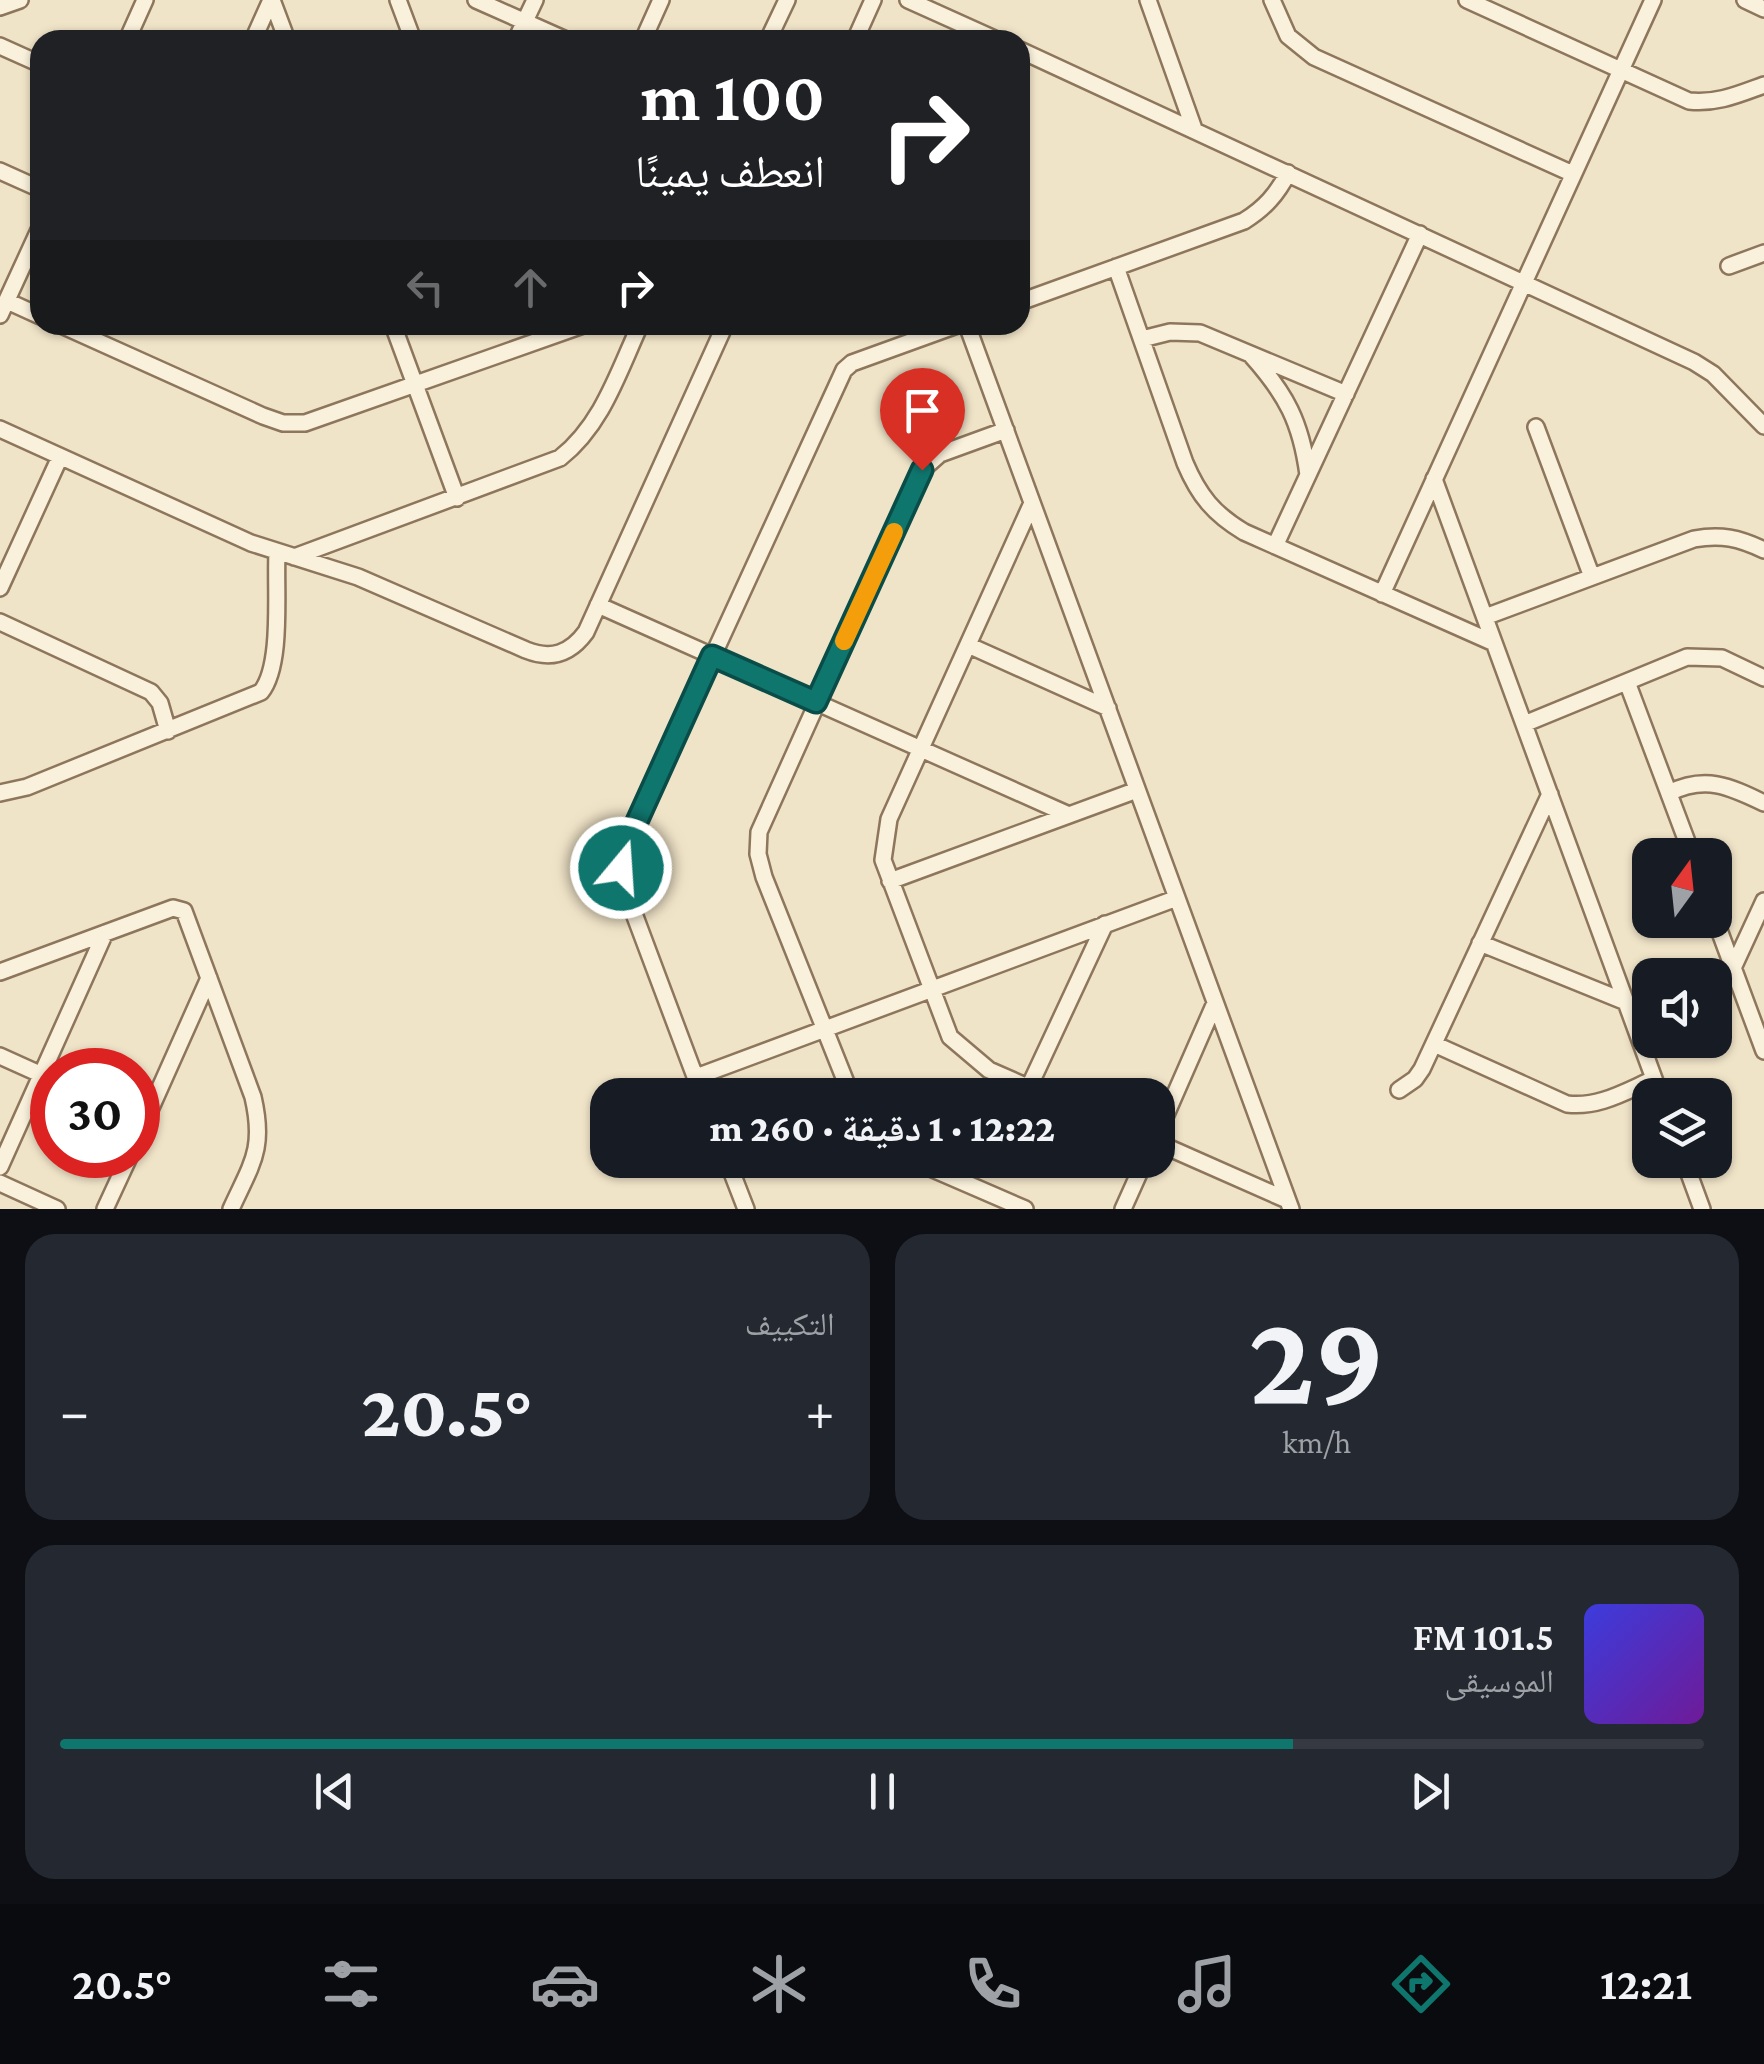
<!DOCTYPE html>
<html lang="ar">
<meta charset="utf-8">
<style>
:root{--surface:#171b24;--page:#242831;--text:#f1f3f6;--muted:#9ea1a6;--line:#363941;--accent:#0f766e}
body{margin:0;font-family:"Crimson Pro","Noto Naskh Arabic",serif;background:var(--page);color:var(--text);direction:rtl;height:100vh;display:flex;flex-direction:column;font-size:38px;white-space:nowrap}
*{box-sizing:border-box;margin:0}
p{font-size:32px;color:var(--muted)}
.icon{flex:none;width:55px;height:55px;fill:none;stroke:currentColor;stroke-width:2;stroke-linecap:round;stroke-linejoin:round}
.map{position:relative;height:1209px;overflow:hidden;direction:ltr}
.panel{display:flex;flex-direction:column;gap:25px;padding:25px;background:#0d0f14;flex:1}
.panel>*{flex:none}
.banner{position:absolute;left:30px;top:30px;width:1000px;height:305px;border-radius:30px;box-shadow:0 2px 8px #0004;direction:rtl;background:#202124;color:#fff;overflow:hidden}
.needle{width:65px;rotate:15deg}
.buttons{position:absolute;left:1632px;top:838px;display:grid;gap:20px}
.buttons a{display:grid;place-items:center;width:100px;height:100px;border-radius:20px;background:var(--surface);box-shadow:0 2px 8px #0004;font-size:50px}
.speed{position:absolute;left:30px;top:1048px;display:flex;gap:20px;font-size:50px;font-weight:700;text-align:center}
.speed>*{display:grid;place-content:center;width:130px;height:130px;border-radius:50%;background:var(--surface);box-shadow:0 2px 8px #0004;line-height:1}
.speed .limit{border:15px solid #d22;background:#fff;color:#111}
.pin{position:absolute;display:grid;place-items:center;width:85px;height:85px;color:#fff;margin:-102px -42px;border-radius:50% 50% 50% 0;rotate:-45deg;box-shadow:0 0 10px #0007}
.pin .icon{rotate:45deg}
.me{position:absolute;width:110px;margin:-55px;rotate:18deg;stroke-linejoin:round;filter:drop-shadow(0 0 8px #0008)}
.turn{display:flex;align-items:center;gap:35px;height:210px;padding:0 40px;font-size:45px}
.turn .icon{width:130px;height:130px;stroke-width:2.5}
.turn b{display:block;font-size:70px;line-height:85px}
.lanes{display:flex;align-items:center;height:95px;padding:0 40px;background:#0003;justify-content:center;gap:50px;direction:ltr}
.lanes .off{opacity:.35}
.big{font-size:75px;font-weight:800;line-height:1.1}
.panel .card{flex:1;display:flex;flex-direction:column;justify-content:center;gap:15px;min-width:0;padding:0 35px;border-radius:30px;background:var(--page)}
.panel .dial{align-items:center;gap:0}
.dial b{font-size:130px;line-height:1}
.song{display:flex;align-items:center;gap:30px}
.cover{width:120px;height:120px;border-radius:15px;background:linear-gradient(135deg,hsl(240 70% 55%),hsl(280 70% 35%))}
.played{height:10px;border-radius:5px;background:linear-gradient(90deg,var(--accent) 75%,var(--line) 75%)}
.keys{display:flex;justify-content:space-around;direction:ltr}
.heat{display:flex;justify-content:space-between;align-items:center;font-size:55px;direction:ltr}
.panel .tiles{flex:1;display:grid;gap:25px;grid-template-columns:1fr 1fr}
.card:last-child{grid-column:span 2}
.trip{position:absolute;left:590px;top:1078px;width:585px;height:100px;border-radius:30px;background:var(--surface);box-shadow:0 2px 8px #0004;font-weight:800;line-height:100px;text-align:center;direction:rtl}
.dock{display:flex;height:160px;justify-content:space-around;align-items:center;background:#090b0e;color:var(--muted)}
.dock .icon{width:70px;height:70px}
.dock .selected{color:var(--accent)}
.dock b{font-size:45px;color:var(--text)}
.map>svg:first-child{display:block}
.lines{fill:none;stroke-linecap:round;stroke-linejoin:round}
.minor-casing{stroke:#8d765c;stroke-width:20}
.minor{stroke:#faf1dc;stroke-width:15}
.route-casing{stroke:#0a4d48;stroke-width:25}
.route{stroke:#0f766e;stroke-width:18}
.slow{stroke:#f59e0b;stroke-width:18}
</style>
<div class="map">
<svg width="1764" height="1209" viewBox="0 0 1764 1209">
<rect width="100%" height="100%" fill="#f0e4c8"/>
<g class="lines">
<g class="minor-casing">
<path id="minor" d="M272,0L287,40
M398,0L413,40
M476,0L566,40
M908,0L997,40
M1148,0L1194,129
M1272,0L1288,36L1314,57L1573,174
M1467,0L1689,101C1717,104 1739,94 1764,85
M1745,0L1764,9
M0,7L20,0
M127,40L145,0
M253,40L271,0
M516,40L535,0
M643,40L661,0
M768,40L787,0
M855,40L873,0
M0,46L40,64
M1020,50L1694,362L1713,374L1764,426
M0,171L40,189
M1729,266L1764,253
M1116,267L1185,463C1199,496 1214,514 1244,532L1494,643
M7,301L40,316
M1020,302L1244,221C1265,208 1277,194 1288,173
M0,315L40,228
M61,325L263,416L283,423H305L583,325
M393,325L457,498
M967,325L1291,1209
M1142,339L1170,332L1200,333L1346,394
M1251,355C1286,394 1301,422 1308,475
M1536,427L1592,577
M0,429L251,543L358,577L526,650C551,660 570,654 586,632L725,325
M1434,479L1660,1095
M1032,503L889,819L883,860L950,1037L989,1070L1046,1095
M1275,546L1420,234
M294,557L560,458C602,425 618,373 640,325
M0,588L60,457
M1382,594L1653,0
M598,605L1069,815
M1485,617L1694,539C1721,534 1739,538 1764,550
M0,622L151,692L160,703L168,731
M968,645L1108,708
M1627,682L1692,855
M1524,724L1687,657L1722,658L1764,678
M0,793L27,787L261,692C283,665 275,589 277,553
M1669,793C1705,775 1729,786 1764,803
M890,881L1137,790
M1715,919L1764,1051
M1480,943L1626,1002
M1733,968L1764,901
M0,972L173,908L184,911L253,1097C265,1149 252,1163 231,1209
M1434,1044L1567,1104C1599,1108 1626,1091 1654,1079
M0,1056L42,1075
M696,1077L1177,898
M1029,1087L1105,924
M1399,1090L1415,1079L1422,1069L1550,794
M702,1095L624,887L621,868L624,850L844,370L852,363L957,325
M851,1095L764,877L758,854L759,832L922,470L940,454L1006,430
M1158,1133L1215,1003
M138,1137L209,978
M1158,1143L1287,1200
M727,1160L746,1209
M912,1160L1025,1209
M1684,1160L1702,1209
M0,1167L105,933
M0,1183L57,1209
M105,1209L130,1155
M1123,1209L1145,1160"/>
</g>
<use href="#minor" class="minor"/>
</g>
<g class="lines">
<g class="route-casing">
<path id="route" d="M621,868L624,850L712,656L816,702L922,470"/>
</g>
<use href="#route" class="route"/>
<path class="slow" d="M844,641L894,532"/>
</g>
</svg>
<div class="buttons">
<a><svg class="needle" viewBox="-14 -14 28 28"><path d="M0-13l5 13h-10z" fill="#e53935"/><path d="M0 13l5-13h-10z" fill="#9ea1a6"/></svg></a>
<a><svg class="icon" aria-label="sound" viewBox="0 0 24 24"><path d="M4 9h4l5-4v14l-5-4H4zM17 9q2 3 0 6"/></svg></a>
<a><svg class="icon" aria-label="layers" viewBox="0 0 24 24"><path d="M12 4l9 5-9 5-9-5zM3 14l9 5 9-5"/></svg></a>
</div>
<div class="speed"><div class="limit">30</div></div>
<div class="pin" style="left:922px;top:470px;background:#d93025"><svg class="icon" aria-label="arrive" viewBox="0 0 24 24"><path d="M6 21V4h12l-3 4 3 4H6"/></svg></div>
<svg class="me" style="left:621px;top:868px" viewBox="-20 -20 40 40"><circle r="17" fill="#0f766e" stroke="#fff" stroke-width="3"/><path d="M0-11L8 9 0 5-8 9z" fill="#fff"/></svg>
<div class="trip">12:22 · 1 دقيقة · 260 m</div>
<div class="banner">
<div class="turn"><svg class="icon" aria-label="right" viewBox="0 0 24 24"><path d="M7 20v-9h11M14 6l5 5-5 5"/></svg><div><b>100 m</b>انعطف يمينًا</div></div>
<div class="lanes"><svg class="icon off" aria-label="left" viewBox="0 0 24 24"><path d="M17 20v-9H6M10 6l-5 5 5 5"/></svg><svg class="icon off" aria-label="ahead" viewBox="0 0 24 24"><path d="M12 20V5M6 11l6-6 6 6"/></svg><svg class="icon" aria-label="right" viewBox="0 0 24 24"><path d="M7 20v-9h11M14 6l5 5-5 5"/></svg></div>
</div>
</div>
<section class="panel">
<div class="tiles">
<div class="card dial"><b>29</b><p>km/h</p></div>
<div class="card"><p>التكييف</p>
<div class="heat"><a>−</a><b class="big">20.5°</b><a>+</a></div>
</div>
<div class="card">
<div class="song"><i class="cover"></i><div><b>101.5 FM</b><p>الموسيقى</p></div></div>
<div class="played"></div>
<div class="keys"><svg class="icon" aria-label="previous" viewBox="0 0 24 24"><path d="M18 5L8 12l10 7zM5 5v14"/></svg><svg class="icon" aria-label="pause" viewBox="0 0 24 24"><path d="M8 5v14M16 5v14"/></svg><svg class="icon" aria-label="next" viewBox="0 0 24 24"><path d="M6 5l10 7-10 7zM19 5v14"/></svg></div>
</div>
</div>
</section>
<nav class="dock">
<b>12:21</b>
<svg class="icon selected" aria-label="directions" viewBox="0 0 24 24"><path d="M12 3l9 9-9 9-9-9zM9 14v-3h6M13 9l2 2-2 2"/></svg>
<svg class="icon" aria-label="music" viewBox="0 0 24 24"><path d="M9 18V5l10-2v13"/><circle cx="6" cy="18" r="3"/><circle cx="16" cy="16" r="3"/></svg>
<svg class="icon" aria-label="phone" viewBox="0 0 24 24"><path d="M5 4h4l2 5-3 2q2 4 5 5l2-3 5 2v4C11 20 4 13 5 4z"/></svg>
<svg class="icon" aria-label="climate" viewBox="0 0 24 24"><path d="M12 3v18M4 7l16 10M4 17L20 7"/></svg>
<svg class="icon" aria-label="car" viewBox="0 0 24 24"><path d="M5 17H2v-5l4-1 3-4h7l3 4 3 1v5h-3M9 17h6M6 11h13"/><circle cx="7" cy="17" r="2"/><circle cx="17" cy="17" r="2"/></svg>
<svg class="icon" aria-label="filters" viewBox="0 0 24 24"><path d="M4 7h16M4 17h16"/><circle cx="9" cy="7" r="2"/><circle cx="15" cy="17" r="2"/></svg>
<b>20.5°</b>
</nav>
